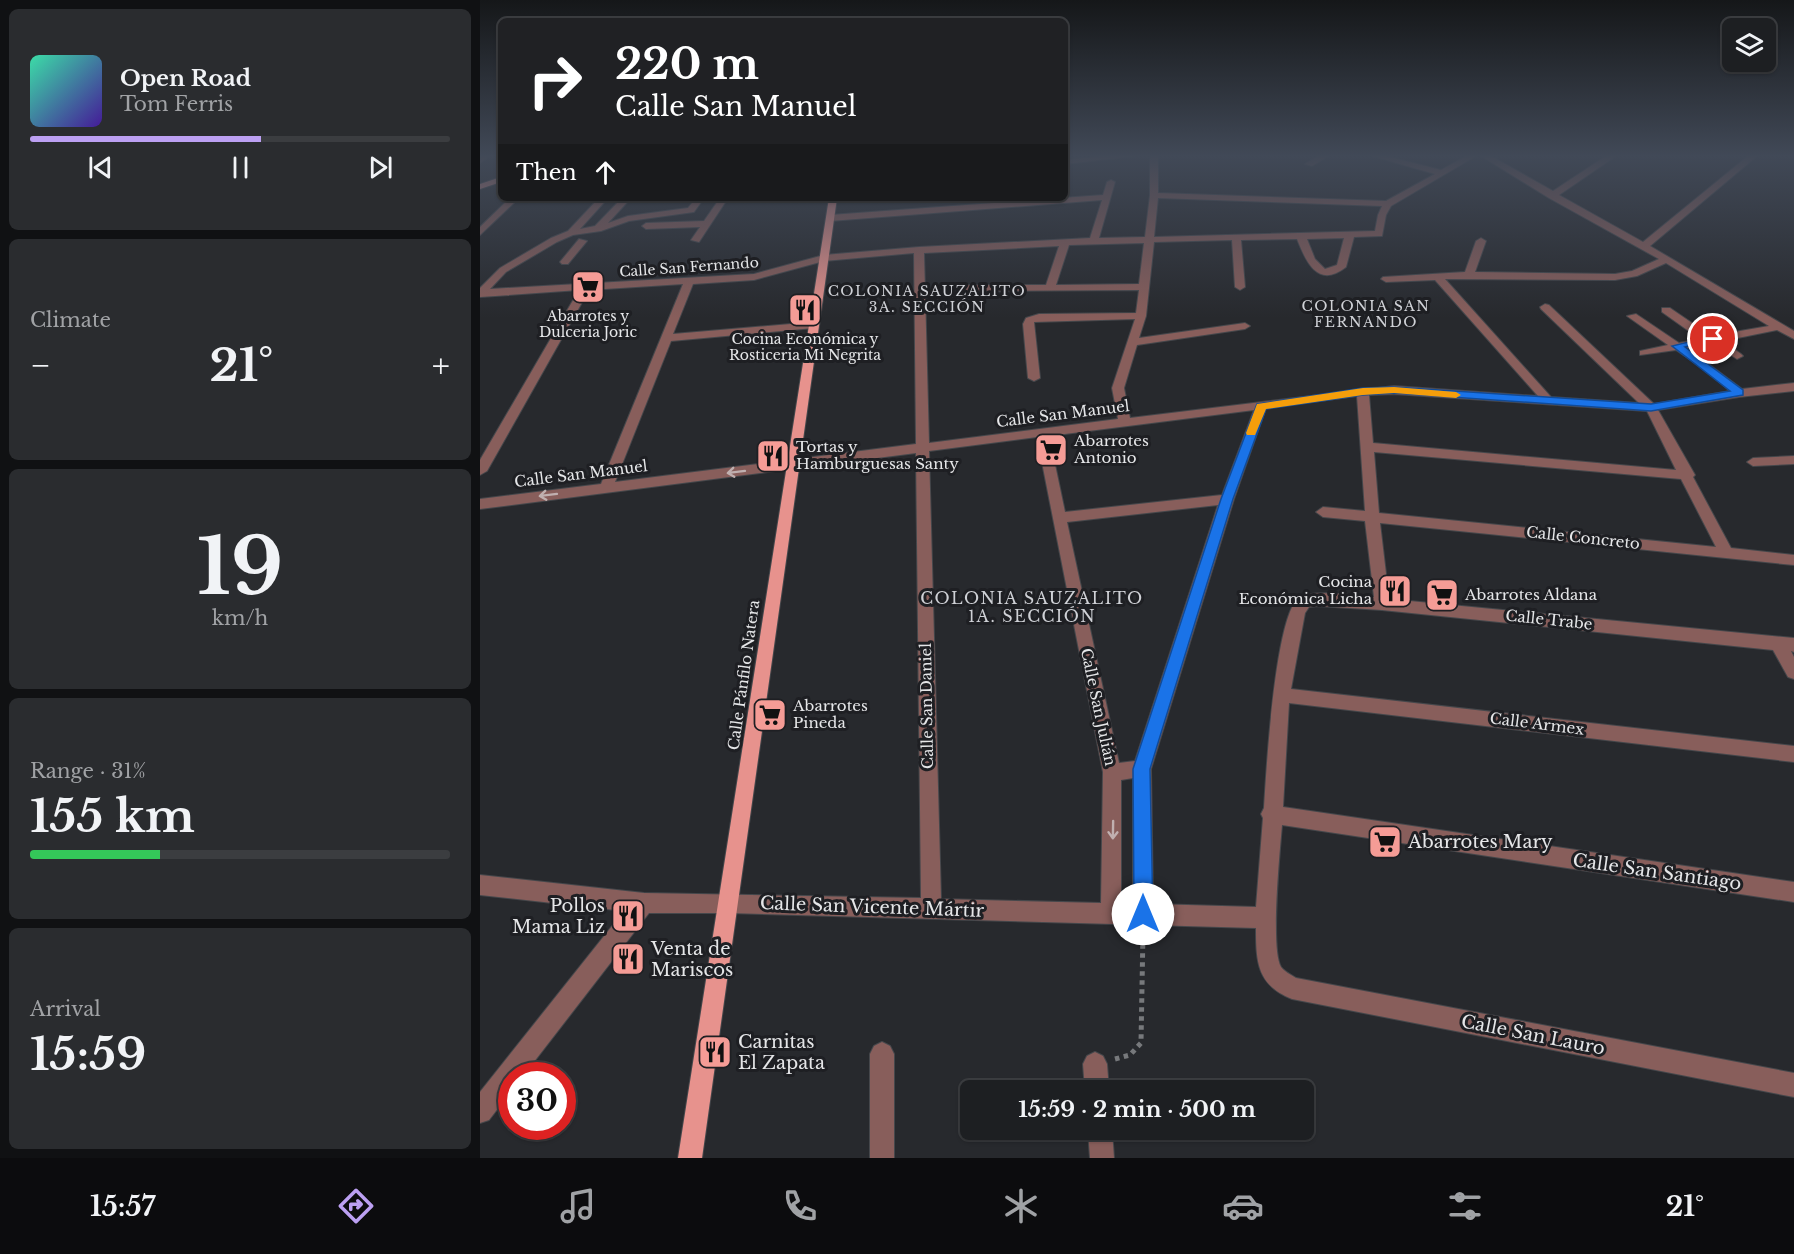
<!DOCTYPE html>
<meta charset="utf-8">
<style>
:root{--surface:#1d1f22;--page:#2a2c2f;--text:#f1f3f6;--muted:#a0a2a5;--line:#3b3d40;--accent:#bca0f2}
body{margin:0;font-family:"Libre Baskerville",serif;background:var(--page);color:var(--text);height:100vh;display:flex;flex-direction:column;font-size:22px;white-space:nowrap}
*{box-sizing:border-box;margin:0}
p{font-size:20px;color:var(--muted)}
.icon{flex:none;width:33px;height:33px;fill:none;stroke:currentColor;stroke-width:2;stroke-linecap:round;stroke-linejoin:round}
.map{position:relative;flex:1;overflow:hidden}
.panel{display:flex;flex-direction:column;gap:9px;padding:9px;background:#101113;width:480px}
.panel>*{flex:none}
.banner{position:absolute;left:18px;top:18px;width:570px;height:183px;border-radius:9px;box-shadow:0 2px 4px #0004,0 0 0 2px var(--line);background:#202124;color:#fff;overflow:hidden}
.fabs{position:absolute;left:1242px;top:18px;display:grid;gap:12px}
.fabs a{display:grid;place-items:center;width:54px;height:54px;border-radius:9px;background:var(--surface);box-shadow:0 2px 4px #0004,0 0 0 2px var(--line);font-size:30px}
.speed{position:absolute;left:18px;top:1062px;display:flex;gap:12px;font-size:30px;font-weight:700;text-align:center}
.speed>*{display:grid;place-content:center;width:78px;height:78px;border-radius:50%;background:var(--surface);box-shadow:0 2px 4px #0004,0 0 0 2px var(--line);line-height:1}
.speed .limit{border:9px solid #d22;background:#fff;color:#111}
.pin{position:absolute;display:grid;place-items:center;width:51px;height:51px;color:#fff;margin:-26px;border:3px solid #fff;border-radius:50%;box-shadow:0 2px 6px #0007}
.me{position:absolute;width:66px;margin:-33px;rotate:0deg;stroke-linejoin:round;filter:drop-shadow(0 0 4px #0008)}
.turn{display:flex;align-items:center;gap:21px;height:126px;padding:0 18px;font-size:27px}
.turn .icon{width:78px;height:78px;stroke-width:2.5}
.turn b{display:block;font-size:42px;line-height:51px}
.then{display:flex;align-items:center;height:57px;padding:0 18px;background:#0003;gap:12px;font-size:22px}
.big{font-size:45px;font-weight:800;line-height:1.1}
.panel .widget{flex:1;display:flex;flex-direction:column;justify-content:center;gap:9px;min-width:0;padding:0 21px;border-radius:9px;background:var(--page)}
.panel .dial{align-items:center;gap:0}
.dial b{font-size:78px;line-height:1}
.song{display:flex;align-items:center;gap:18px}
.cover{width:72px;height:72px;border-radius:9px;background:linear-gradient(135deg,hsl(160 70% 55%),hsl(260 70% 35%))}
.played{height:6px;border-radius:3px;background:linear-gradient(90deg,var(--accent) 55%,var(--line) 55%)}
.keys{display:flex;justify-content:space-around;direction:ltr}
.heat{display:flex;justify-content:space-between;align-items:center;font-size:33px;direction:ltr}
.charge{height:9px;border-radius:4px;background:linear-gradient(90deg,#34c759 31%,var(--line) 0)}
.trip{position:absolute;left:480px;top:1080px;width:354px;height:60px;border-radius:9px;background:var(--surface);box-shadow:0 2px 4px #0004,0 0 0 2px var(--line);font-weight:800;line-height:60px;text-align:center}
.dock{display:flex;height:96px;justify-content:space-around;align-items:center;background:#0c0c0e;color:var(--muted)}
.dock .icon{width:42px;height:42px}
.dock .selected{color:var(--accent)}
.dock b{font-size:27px;color:var(--text)}
main{display:flex;flex:1;min-height:0}
.map>svg:first-child{display:block}
.lines{fill:none;stroke-linecap:round;stroke-linejoin:round}
.minor-casing{stroke:#45474b;stroke-width:2}
.major-casing{stroke:#45474b;stroke-width:2}
.path{stroke:#77797c;stroke-width:5;stroke-dasharray:4.5 4.5;stroke-linecap:butt}
.minor{fill:#885e5b;fill-rule:evenodd}
.major{fill:#e7928d;fill-rule:evenodd}
.oneway{stroke:#c0b0b0}
.route{fill:#1a73e8;stroke:#114b97;stroke-width:1.5}
.slow{fill:#f59e0b}
.labels{text-anchor:middle;stroke-width:6;stroke-linejoin:round;paint-order:stroke}
.far-street-label{font-size:14px;fill:#e5e6e8;stroke:#1e1f23}
.far-neighbourhood-label{font-size:14px;letter-spacing:1.5px;fill:#cfd1d6;stroke:#1e1f23}
.far-poi-label{font-size:14px;fill:#e5e6e8;stroke:#1e1f23}
.street-label{font-size:15px;fill:#e5e6e8;stroke:#1e1f23}
.poi-label{font-size:15px;fill:#e5e6e8;stroke:#1e1f23;text-anchor:start}
.neighbourhood-label{font-size:16px;letter-spacing:1.5px;fill:#cfd1d6;stroke:#1e1f23}
.near-poi-label{font-size:18px;fill:#e5e6e8;stroke:#1e1f23;text-anchor:start}
.near-street-label{font-size:18px;fill:#e5e6e8;stroke:#1e1f23}
</style>
<main>
<section class="panel">
<div class="widget">
<div class="song"><i class="cover"></i><div><b>Open Road</b><p>Tom Ferris</p></div></div>
<div class="played"></div>
<div class="keys"><svg class="icon" aria-label="previous" viewBox="0 0 24 24"><path d="M18 5L8 12l10 7zM5 5v14"/></svg><svg class="icon" aria-label="pause" viewBox="0 0 24 24"><path d="M8 5v14M16 5v14"/></svg><svg class="icon" aria-label="next" viewBox="0 0 24 24"><path d="M6 5l10 7-10 7zM19 5v14"/></svg></div>
</div>
<div class="widget"><p>Climate</p>
<div class="heat"><a>−</a><b class="big">21°</b><a>+</a></div>
</div>
<div class="widget dial"><b>19</b><p>km/h</p></div>
<div class="widget"><p>Range · 31%</p><b class="big">155 km</b><div class="charge"></div></div>
<div class="widget"><p>Arrival</p><b class="big">15:59</b></div>
</section>
<div class="map">
<svg width="1314" height="1158" viewBox="0 0 1314 1158">
<rect width="100%" height="100%" fill="#27292d"/>
<g class="lines">
<g class="minor-casing">
<path id="minor" d="M10,156L0,163L1,156Z
M622,156H656L585,164V160Z
M670,156H678V193L906,201L955,174L892,156H906L961,170L986,156H996L911,206L906,215L902,236L874,237L866,267C838,289 826,262 817,239L761,240L765,287L760,290L755,287L752,240L674,242L666,316L659,338L765,323L770,326L765,329L657,345L644,388L650,418L914,386L1058,396L955,280L906,282L901,279L903,277L985,272L996,241L1001,238L1006,241L995,272L1135,274L1152,271L1179,259L1069,198L1001,156H1011L1073,191L1126,156H1136L1079,195L1163,242L1268,156H1277L1170,246L1314,331V339L1297,330L1243,341L1261,354L1263,356L1257,359L1232,343L1207,348L1262,389L1314,383V391L1259,397L1178,410L1215,475L1213,477L1251,548L1314,555V565L900,523L909,599L1314,638V652L1311,651L1314,657V679L1308,677L1293,650L902,610L838,606L829,607L825,613L811,689L1314,746V762L809,703L803,807L1314,882V902L802,825C800,850 790,949 801,967C804,971 811,975 816,978L1314,1073V1097L812,999C777,985 776,962 776,928L249,913H169L43,1076H32V1090L9,1120L0,1123V1092L144,911L0,895V875L164,893L441,898L436,453L0,509V499L121,484L203,284L109,290L7,471L0,475V460L99,290L0,297V288L20,268L71,238L88,231L119,198H128L100,229L115,226L142,198H151L128,223L148,216L208,208L216,198H224L214,212L149,221L121,231L93,235L77,242L26,272L10,289L274,274L344,255L439,247L610,238L622,200L350,221L346,218L350,215L623,195L627,182L631,180L635,182L619,238L665,237L670,195ZM678,198L902,206L898,215L895,231L674,237ZM864,238L857,265L845,269L835,259L827,239ZM664,243L659,284L576,285L589,245ZM579,246L566,285H487L482,288L487,291L659,290L656,313L559,314L546,318L543,324L548,378L554,381L560,378L554,322L655,319L632,388L638,419L449,443L444,253ZM434,253L436,444L135,482L191,341L334,328L339,325L334,322L193,334L213,284L274,280L344,261ZM1186,263L1289,326L1231,336L1190,308H1182V312L1220,339L1199,343L1156,314L1147,316L1188,345L1160,351V355L1196,350L1224,369L1250,391L1174,404L1069,305L1065,304L1060,307L1061,309L1159,403L1071,397L965,279L1135,280L1157,276ZM914,394L1167,411L1196,470L893,443L889,395ZM877,396L885,511L843,507L836,512L843,517L885,521L894,597C876,596 835,589 820,597C795,611 786,775 784,808L781,814L783,818L776,907L673,904L671,769L754,499L786,408ZM774,410L742,495L585,512L569,436ZM557,437L623,772L621,903L461,899L449,451ZM894,452L1201,479L1236,547L899,513ZM738,505L655,761L639,763L587,522ZM653,778V904H641V780Z
M838,156H849L832,166L825,164Z
M30,198H39L0,235V227Z
M240,198H248L219,242L211,240L220,227L166,229L162,226L166,223L224,221Z
M99,239L107,241L88,264H82L80,262Z
M1314,456V464L1273,466L1267,462L1273,458Z
M402,1042L410,1046L414,1054V1158H390V1054L394,1046Z
M615,1052L623,1056L627,1064L629,1090H605L603,1064L607,1056Z
M608,1130H632L634,1158H610Z"/>
</g>
<g class="major-casing">
<path id="major" d="M21,177V182L0,189V184Z
M349,198H357L222,1158H198Z"/>
</g>
<path class="path" d="M635,1059L650,1055L661,1043L663,932"/>
<use href="#minor" class="minor"/>
<use href="#major" class="major"/>
</g>
<defs><path id="oneway-shaft" d="M-6 0H5M1.5-3L5.5 0L1.5 3" fill="none" stroke-width="1.6" stroke-linecap="round" stroke-linejoin="round" transform="scale(1.5)"/></defs>
<g class="oneway">
<use href="#oneway-shaft" transform="translate(256 472) rotate(173)"/>
<use href="#oneway-shaft" transform="translate(68 495) rotate(173)"/>
<use href="#oneway-shaft" transform="translate(633 830) rotate(91)"/>
</g>
<linearGradient id="sky" x2="0" y2="1"><stop stop-color="#151719"/><stop offset="0.49" stop-color="#414957"/><stop offset="1" stop-color="#414957" stop-opacity="0"/></linearGradient>
<rect width="1314" height="318" fill="url(#sky)"/>
<path class="route" d="M1233,336L1237,337V341L1205,347L1263,390V395L1171,411L914,393L883,395L786,409L753,499L670,769L673,914L670,920L663,923L657,920L654,914L653,769L741,499L777,404L883,388L914,387L1171,404L1250,391L1192,346Z"/>
<path class="slow" d="M914,387L976,392L981,395L976,398L914,393L883,395L786,409L775,435H767L766,433L777,404L883,388Z"/>
<defs>
<g id="supermarket-square" transform="scale(1.725)"><rect x="-9" y="-9" width="18" height="18" rx="4" fill="#f59c96" stroke="#1e1f23"/><path d="M-6-5.5h2.5l.6 2H6L4.5 2H-2.5L-4.4-4H-6ZM-1.5 3.2a1.3 1.3 0 1 0 .1 0ZM3 3.2a1.3 1.3 0 1 0 .1 0Z" fill="#111"/></g>
<g id="restaurant-square" transform="scale(1.725)"><rect x="-9" y="-9" width="18" height="18" rx="4" fill="#f59c96" stroke="#1e1f23"/><path d="M-5-6h1v4h1v-4h1v4h1v-4h1v5L-1.5 .5V6h-2V.5L-5-1ZM5-6V6H3V1.5H1.5Q1.5-4 5-6Z" fill="#111"/></g>
</defs>
<g fill-rule="evenodd">
<use href="#supermarket-square" x="108" y="287"/>
<use href="#restaurant-square" x="325" y="310"/>
<use href="#supermarket-square" x="571" y="450"/>
<use href="#restaurant-square" x="293" y="456"/>
<use href="#restaurant-square" x="915" y="591"/>
<use href="#supermarket-square" x="962" y="595"/>
<use href="#supermarket-square" x="290" y="715"/>
<use href="#supermarket-square" x="905" y="842"/>
<use href="#restaurant-square" x="148" y="916"/>
<use href="#restaurant-square" x="148" y="959"/>
<use href="#restaurant-square" x="235" y="1052"/>
</g>
<g class="labels">
<g class="far-street-label">
<text transform="translate(209 267) rotate(-4)" y="5">Calle San Fernando</text>
</g>
<g class="far-neighbourhood-label">
<text x="447" y="296">COLONIA SAUZALITO<tspan x="447" dy="16">3A. SECCIÓN</tspan></text>
<text x="886" y="311">COLONIA SAN<tspan x="886" dy="16">FERNANDO</tspan></text>
</g>
<g class="far-poi-label">
<text x="108" y="321">Abarrotes y<tspan x="108" dy="16">Dulceria Joric</tspan></text>
<text x="325" y="344">Cocina Económica y<tspan x="325" dy="16">Rosticeria Mi Negrita</tspan></text>
</g>
<g class="street-label">
<text transform="translate(583 414) rotate(-7)" y="5">Calle San Manuel</text>
<text transform="translate(101 474) rotate(-7)" y="5">Calle San Manuel</text>
<text transform="translate(1103 538) rotate(6)" y="5">Calle Concreto</text>
<text transform="translate(1069 620) rotate(6)" y="5">Calle Trabe</text>
<text transform="translate(264 675) rotate(-82)" y="5">Calle Pánfilo Natera</text>
<text transform="translate(447 706) rotate(-91)" y="5">Calle San Daniel</text>
<text transform="translate(618 707) rotate(78)" y="5">Calle San Julián</text>
<text transform="translate(1057 724) rotate(7)" y="5">Calle Armex</text>
</g>
<g class="poi-label">
<text x="594" y="446">Abarrotes<tspan x="594" dy="17">Antonio</tspan></text>
<text x="316" y="452">Tortas y<tspan x="316" dy="17">Hamburguesas Santy</tspan></text>
<text x="892" y="587" text-anchor="end">Cocina<tspan x="892" dy="17">Económica Licha</tspan></text>
<text x="985" y="600">Abarrotes Aldana</text>
<text x="313" y="711">Abarrotes<tspan x="313" dy="17">Pineda</tspan></text>
</g>
<g class="neighbourhood-label">
<text x="552" y="604">COLONIA SAUZALITO<tspan x="552" dy="18">1A. SECCIÓN</tspan></text>
</g>
<g class="near-poi-label">
<text x="928" y="848">Abarrotes Mary</text>
<text x="125" y="912" text-anchor="end">Pollos<tspan x="125" dy="21">Mama Liz</tspan></text>
<text x="171" y="955">Venta de<tspan x="171" dy="21">Mariscos</tspan></text>
<text x="258" y="1048">Carnitas<tspan x="258" dy="21">El Zapata</tspan></text>
</g>
<g class="near-street-label">
<text transform="translate(1177 872) rotate(8)" y="6">Calle San Santiago</text>
<text transform="translate(392 907) rotate(2)" y="6">Calle San Vicente Mártir</text>
<text transform="translate(1053 1035) rotate(11)" y="6">Calle San Lauro</text>
</g>
</g>
</svg>
<div class="fabs">
<a><svg class="icon" aria-label="layers" viewBox="0 0 24 24"><path d="M12 4l9 5-9 5-9-5zM3 14l9 5 9-5"/></svg></a>
</div>
<div class="speed"><div class="limit">30</div></div>
<div class="pin" style="left:1233px;top:339px;background:#d93025"><svg class="icon" aria-label="arrive" viewBox="0 0 24 24"><path d="M6 21V4h12l-3 4 3 4H6"/></svg></div>
<svg class="me" style="left:663px;top:914px" viewBox="-20 -20 40 40"><circle r="19" fill="#fff"/><path d="M0-13L10 11 0 6-10 11z" fill="#1a73e8"/></svg>
<div class="trip">15:59 · 2 min · 500 m</div>
<div class="banner">
<div class="turn"><svg class="icon" aria-label="right" viewBox="0 0 24 24"><path d="M7 20v-9h11M14 6l5 5-5 5"/></svg><div><b>220 m</b>Calle San Manuel</div></div>
<div class="then">Then<svg class="icon" aria-label="ahead" viewBox="0 0 24 24"><path d="M12 20V5M6 11l6-6 6 6"/></svg></div>
</div>
</div>
</main>
<nav class="dock">
<b>15:57</b>
<svg class="icon selected" aria-label="directions" viewBox="0 0 24 24"><path d="M12 3l9 9-9 9-9-9zM9 14v-3h6M13 9l2 2-2 2"/></svg>
<svg class="icon" aria-label="music" viewBox="0 0 24 24"><path d="M9 18V5l10-2v13"/><circle cx="6" cy="18" r="3"/><circle cx="16" cy="16" r="3"/></svg>
<svg class="icon" aria-label="phone" viewBox="0 0 24 24"><path d="M5 4h4l2 5-3 2q2 4 5 5l2-3 5 2v4C11 20 4 13 5 4z"/></svg>
<svg class="icon" aria-label="climate" viewBox="0 0 24 24"><path d="M12 3v18M4 7l16 10M4 17L20 7"/></svg>
<svg class="icon" aria-label="car" viewBox="0 0 24 24"><path d="M5 17H2v-5l4-1 3-4h7l3 4 3 1v5h-3M9 17h6M6 11h13"/><circle cx="7" cy="17" r="2"/><circle cx="17" cy="17" r="2"/></svg>
<svg class="icon" aria-label="filters" viewBox="0 0 24 24"><path d="M4 7h16M4 17h16"/><circle cx="9" cy="7" r="2"/><circle cx="15" cy="17" r="2"/></svg>
<b>21°</b>
</nav>
